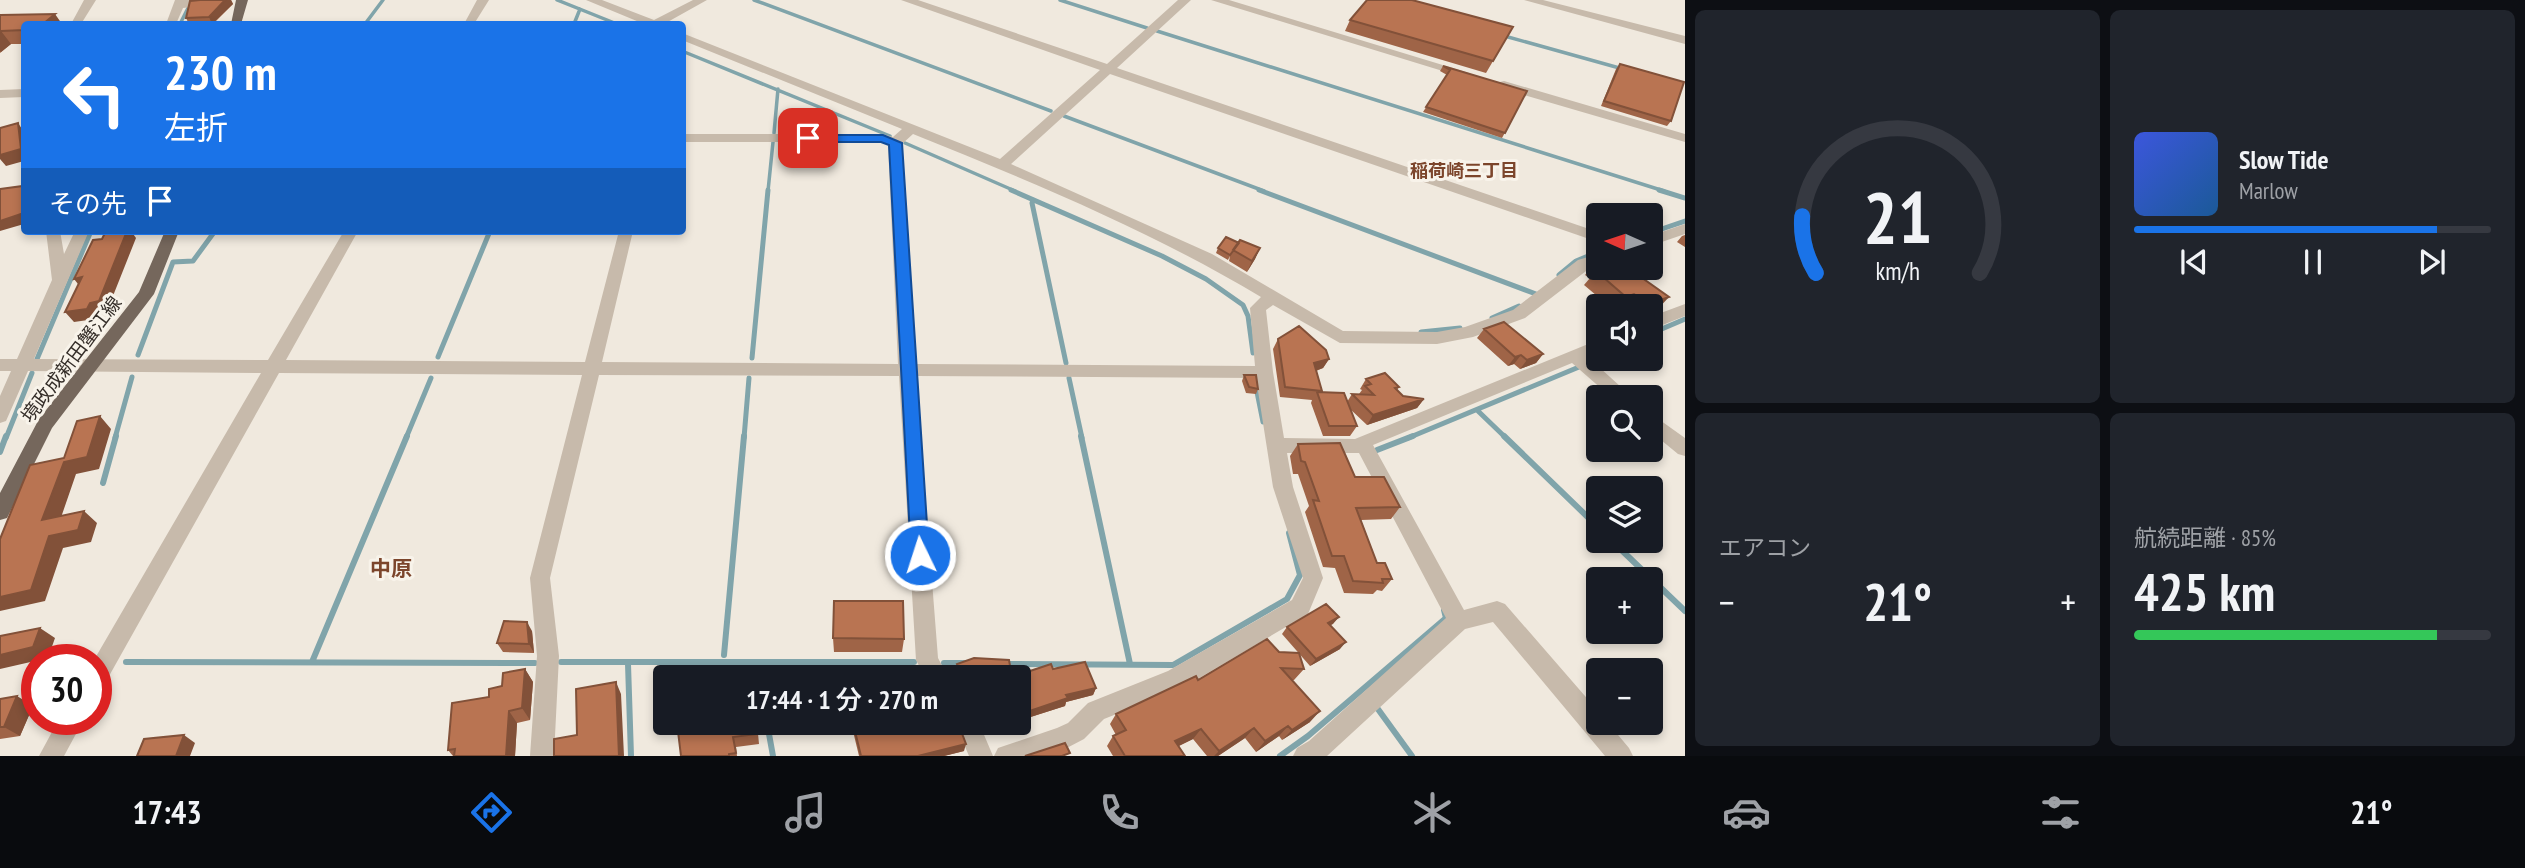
<!DOCTYPE html>
<html lang="ja">
<meta charset="utf-8">
<style>
:root{--surface:#171b24;--page:#20242c;--text:#f1f3f6;--muted:#9ea1a6;--line:#363941;--accent:#1a73e8}
body{margin:0;font-family:"PT Sans Narrow","Noto Sans JP",sans-serif;background:var(--page);color:var(--text);height:100vh;display:flex;flex-direction:column;font-size:26px;white-space:nowrap}
*{box-sizing:border-box;margin:0}
p{font-size:23px;color:var(--muted)}
.icon{flex:none;width:38px;height:38px;fill:none;stroke:currentColor;stroke-width:2;stroke-linecap:round;stroke-linejoin:round}
.map{position:relative;flex:1;overflow:hidden}
.side{display:flex;flex-direction:column;gap:10px;padding:10px;background:#0d0f14;width:840px}
.side>*{flex:none}
.banner{position:absolute;left:21px;top:21px;width:665px;height:214px;border-radius:7px;box-shadow:0 4px 10px #0003;background:#1a73e8;color:#fff;overflow:hidden}
.needle{width:46px;rotate:273deg}
.fabs{position:absolute;left:1586px;top:203px;display:grid;gap:14px}
.fabs a{display:grid;place-items:center;width:77px;height:77px;border-radius:7px;background:var(--surface);box-shadow:0 4px 10px #0003;font-size:35px}
.speed{position:absolute;left:21px;top:644px;display:flex;gap:14px;font-size:35px;font-weight:700;text-align:center}
.speed>*{display:grid;place-content:center;width:91px;height:91px;border-radius:50%;background:var(--surface);box-shadow:0 4px 10px #0003;line-height:1}
.speed .limit{border:10px solid #d22;background:#fff;color:#111}
.pin{position:absolute;display:grid;place-items:center;width:60px;height:60px;color:#fff;margin:-30px;border-radius:14px;box-shadow:0 4px 10px #0006}
.me{position:absolute;width:77px;margin:-38px;rotate:356deg;stroke-linejoin:round;filter:drop-shadow(0 0 5px #0008)}
.turn{display:flex;align-items:center;gap:24px;height:147px;padding:0 28px;font-size:32px}
.turn .icon{width:91px;height:91px;stroke-width:2.5}
.turn b{display:block;font-size:49px;line-height:60px}
.then{display:flex;align-items:center;height:66px;padding:0 28px;background:#0003;gap:14px;font-size:26px}
.big{font-size:52px;font-weight:600;line-height:1.1}
.side .tile{flex:1;display:flex;flex-direction:column;justify-content:center;gap:10px;min-width:0;padding:0 24px;border-radius:10px;background:var(--page)}
.side .dial{align-items:center;gap:0}
.dial svg{height:182px;overflow:visible;fill:none;stroke:var(--line);stroke-width:7;stroke-linecap:round;text-anchor:middle}
.dial text{fill:var(--text);stroke:none}
.song{display:flex;align-items:center;gap:21px}
.cover{width:84px;height:84px;border-radius:10px;background:linear-gradient(135deg,hsl(230 70% 55%),hsl(210 70% 35%))}
.played{height:7px;border-radius:4px;background:linear-gradient(90deg,var(--accent) 85%,var(--line) 85%)}
.keys{display:flex;justify-content:space-around;direction:ltr}
.heat{display:flex;justify-content:space-between;align-items:center;font-size:38px;direction:ltr}
.charge{height:10px;border-radius:5px;background:linear-gradient(90deg,#34c759 85%,var(--line) 0)}
.side .tiles{flex:1;display:grid;gap:10px;grid-template-columns:repeat(2,1fr)}
.trip{position:absolute;left:653px;top:665px;width:378px;height:70px;border-radius:7px;background:var(--surface);box-shadow:0 4px 10px #0003;font-weight:600;line-height:70px;text-align:center}
.tabs{display:flex;height:112px;justify-content:space-around;align-items:center;background:#090b0e;color:var(--muted)}
.tabs .icon{width:49px;height:49px}
.tabs .selected{color:var(--accent)}
.tabs b{font-size:32px;color:var(--text)}
main{display:flex;flex:1;min-height:0}
.map>svg:first-child{display:block}
.lines{fill:none;stroke-linecap:round;stroke-linejoin:round}
.stream-far2{stroke:#80a4aa;stroke-width:3.5}
.stream-far1{stroke:#80a4aa;stroke-width:5}
.stream{stroke:#80a4aa;stroke-width:6}
.minor{fill:#c7baab;fill-rule:evenodd}
.major{fill:#75675c;fill-rule:evenodd}
.wall{fill:#9f6447}
.shaded-wall{fill:#825139}
.building{fill:#b97452;stroke:#825139;stroke-width:2}
.route{fill:#1a73e8;stroke:#114b97;stroke-width:2}
.labels{text-anchor:middle;stroke-width:6;stroke-linejoin:round;paint-order:stroke}
.far-neighbourhood-label{font-size:18px;font-weight:bold;fill:#7c452b;stroke:#f8f3ea}
.street-label{font-size:19px;fill:#352e29;stroke:#f8f3ea}
.neighbourhood-label{font-size:21px;font-weight:bold;fill:#7c452b;stroke:#f8f3ea}
</style>
<main>
<div class="map">
<svg width="1685" height="756" viewBox="0 0 1685 756">
<rect width="100%" height="100%" fill="#f0e9de"/>
<g class="lines">
<path class="stream-far2" d="M557,0L617,24
M754,0L1051,111
M1060,0L1147,28
M180,24L188,8
M365,24L383,0
M574,24L580,9
M1157,31L1664,191
M1501,35L1623,69
M682,51L890,136
M1064,116L1264,191
M774,133L778,89
M905,143L1015,191
M768,191L773,142"/>
<path class="stream-far1" d="M1011,190L1162,256L1206,279L1243,305L1248,316L1253,353
M1259,190L1536,294
M1659,190L1685,198
M1032,203L1066,363
M1650,233L1685,221
M1559,275L1576,261L1598,252
M1492,318L1519,306
M1421,332L1460,328
M1650,334L1685,319
M138,355L173,262L193,261L215,231
M438,357L490,231
M752,358L768,190
M37,359L91,231
M1589,362L1598,358
M1069,378L1082,438
M1256,387L1263,422
M1478,411L1506,438
M6,438L32,373
M115,438L132,377
M406,438L431,378
M744,438L749,378
M1408,438L1579,367"/>
<path class="stream" d="M1081,436L1130,664
M1504,436L1598,527
M1377,450L1413,436
M0,452L6,436
M103,483L116,436
M1612,541L1685,611
M724,655L744,436
M126,662L535,663
M312,662L407,436
M561,662H914
M757,663L760,677
M944,663H965
M628,664L631,756
M1003,664L1173,665L1287,599L1300,575L1289,533
M1375,705L1412,756
M767,723L773,756
M1280,756L1308,736L1446,618L1444,610"/>
<path class="minor" d="M84,0H96L81,24H71Z
M175,0H229L223,3L183,8L176,24H166Z
M477,0H489L474,24H464Z
M586,0H602L654,20L693,0H707L664,24H644Z
M901,0H918L1107,64L1178,0H1191L1117,68L1598,232V242L1110,74L1011,164L1212,254L1343,331L1437,332L1465,327L1513,310L1578,260L1598,254V265L1590,268L1525,318L1473,337L1437,344L1340,343L1273,305L1266,310L1273,372L1284,438L1355,439L1598,340V353L1588,357L1632,397H1611L1572,363L1373,445L1464,610L1497,601L1505,604L1598,711V723H1608L1629,748L1633,756H1605L1493,622L1465,629L1327,756H1293L1297,748L1309,741L1446,618L1359,453H1287L1293,487L1323,578L1308,614L1184,687L1104,719L1084,739L1061,751L1044,756H994L998,748L1057,728L1068,723L1088,703L1168,671L1292,600L1303,578L1273,487L1256,378L916,376L938,658L948,677H925L916,660L899,376L599,375L550,578L559,656L554,756H530L537,656L530,578L582,375L279,373L104,685L96,688V660H94L261,373L28,371L6,421L0,423V396L11,371H0V359H17L52,280L46,231H60L64,254L75,231H89L34,359L268,360L344,231H358L286,360L585,362L619,231H633L602,362L898,364L888,145L881,142H682V134H883L893,137L902,129L682,40V33L1000,159L1100,70ZM913,134C1032,182 1151,231 1261,297L1250,308L1255,366L915,364L902,144Z
M1211,0H1229L1469,73L1459,76Z
M1524,0H1543L1685,36V44Z
M1504,81L1685,134V142L1500,88V82Z
M24,89V97L0,98V90Z
M1685,224V234L1650,246V236Z
M1685,304V316L1650,330V317Z
M1650,413L1685,438V456L1678,454L1650,431Z
M59,719H84L64,756H39Z
M955,723H979L993,756H969Z"/>
<path class="major" d="M236,0H248L241,24H231Z
M165,231H179L154,294L52,428L7,518L0,520V493L39,419L139,292Z"/>
</g>
<path class="wall" d="M200,0H231L233,4L213,24H189L186,18Z
M0,15L24,24V44H11L0,53Z
M1350,20L1513,27L1486,73L1345,31Z
M1620,64L1671,121L1667,126L1601,106L1616,69Z
M1443,66L1527,91L1502,138L1423,112L1447,75L1440,71Z
M1685,235V247L1677,242L1682,236Z
M1218,248H1260L1255,259L1247,272L1229,261L1230,256L1228,260L1216,253Z
M1598,260V268H1633L1634,269L1632,271L1656,311L1650,313V306H1609L1584,285L1590,278L1585,275Z
M1484,329L1543,354L1536,363L1520,369L1514,364L1508,366L1477,338Z
M1278,339L1329,359L1323,368L1316,371L1322,391L1321,392L1347,402L1352,394H1359L1362,390L1360,389L1366,379L1399,387L1397,390L1403,396L1424,399L1417,408L1367,425L1349,408L1357,426L1350,436H1323L1311,403L1312,400L1280,397L1273,349Z
M1244,375L1258,389L1256,394L1246,393L1242,381Z
M1298,444L1355,477L1400,507L1391,519L1361,520L1377,563L1392,579L1382,591L1377,590L1373,594L1344,593L1335,568L1323,567L1305,512L1309,506L1298,474H1293L1290,456Z
M1339,617L1330,625L1340,649L1310,666L1282,634L1287,627Z
M532,631L534,653L503,652L497,643Z
M833,638L904,639L902,652H834Z
M1279,652L1304,669L1294,680H1292L1310,722L1282,740L1279,736L1256,752L1245,738L1218,756H1207L1193,739L1179,746L1185,756H1113L1107,746L1113,736L1116,735L1110,724L1116,714L1198,680Z
M957,664L1012,677L1053,669L1096,688L1093,695L1066,702L1065,706L1018,721V677H958L956,671Z
M525,669L533,682L530,720L517,723L515,756H453L448,750L489,697Z
M0,699L33,706L20,736L0,739Z
M677,723H757L759,744L736,747L737,756H681Z
M851,723H958L964,751L944,756H859Z"/>
<path class="shaded-wall" d="M225,0H231L233,4L212,24L209,17Z
M55,14L62,24H43Z
M1,31L11,44L1,52L0,51V32Z
M18,123L24,132V161L6,166L0,159V155Z
M24,213V224L0,231V221Z
M127,231H131L136,238L107,311L98,313L95,319L74,322L65,312Z
M1260,248L1255,259L1247,272L1252,261Z
M82,277V289L74,279Z
M1634,294L1623,306H1618L1626,297Z
M1669,297L1656,311L1650,313V306H1647L1649,304Z
M1543,354L1536,363L1520,369L1527,360Z
M1521,355L1514,364L1508,366L1515,357Z
M1329,359L1323,368L1309,373L1314,363Z
M1424,399L1417,408L1367,425L1373,415Z
M100,416L111,429L99,469L76,474L56,532L42,520L64,462Z
M84,511L97,523L91,542L63,548L45,601L0,611V597L49,536Z
M1339,617L1333,624L1322,630L1328,623Z
M527,622L532,631L534,653L529,644Z
M40,628L55,638L48,658L0,669V655Z
M1346,642L1340,649L1310,666L1316,659Z
M525,669L533,682L530,720L522,708Z
M616,682L621,694L624,756H619Z
M1096,688L1093,695L1066,702L1065,706L1018,721V715L1066,695Z
M17,696L33,706L20,736L4,727Z
M509,711L517,723L515,756H506Z
M1320,711L1310,722L1282,740L1292,730Z
M1002,723H1013L1000,727Z
M1288,726L1279,736L1256,752L1265,741Z
M1254,728L1245,738L1218,756H1214L1219,751Z
M1201,729L1193,739L1168,751L1175,741Z
M184,735L195,743L190,756H176Z
M966,744L964,751L944,756H918Z"/>
<path class="building" d="M200,0H225L209,17L186,18L190,1Z
M1367,0H1412L1513,27L1493,61L1350,20Z
M55,14L43,24H24V30L1,31L0,32V15Z
M1620,64L1684,82L1671,121L1604,101Z
M1443,66L1527,91L1505,133L1426,107L1450,70Z
M18,123L21,149L0,155V128Z
M23,186L24,213L0,221V189Z
M106,231H127L99,301L90,303L87,309L65,312L82,277L74,279L93,240L102,239Z
M1226,237L1239,243L1230,255L1218,248Z
M1240,240L1260,248L1252,261L1233,250Z
M1606,268H1632L1634,269L1631,270L1669,297L1649,304L1634,294L1626,297L1596,271Z
M1504,322L1543,354L1527,360L1521,355L1515,357L1484,329Z
M1299,326L1326,350L1329,359L1314,363L1322,391L1285,387L1278,339Z
M1385,373L1399,387L1395,388L1403,396L1424,399L1373,415L1352,394L1374,395L1365,386L1371,384L1366,379Z
M1244,375H1256L1258,389L1249,387Z
M1317,392L1344,393L1357,426H1329Z
M100,416L87,457L64,462L42,520L84,511L78,530L49,536L31,590L0,597V539L30,465L64,458L77,421Z
M1340,443L1355,477H1384L1400,507L1356,508L1377,563H1385L1392,579H1382L1383,583L1353,581L1344,556H1332L1313,500L1319,501L1305,462L1301,461L1298,444Z
M834,601H903L904,639L833,638Z
M1326,604L1339,617L1328,623L1346,642L1316,659L1287,627Z
M504,621L527,622L529,644L497,643Z
M40,628L33,647L0,655V636Z
M1267,639L1279,652L1299,653L1304,669L1281,668L1320,711L1292,730L1288,726L1265,741L1254,728L1219,751L1201,729L1175,741L1185,756H1125L1113,736L1126,730L1116,714L1196,676L1198,680Z
M974,658L1009,660L1012,677L1051,664L1053,669L1085,662L1096,688L1066,695L1068,698L1018,715V677H963L957,664Z
M898,667L902,677H852Z
M525,669L522,708L509,711L506,756H454L455,749L448,750L452,703L489,697V689L502,686L503,673Z
M616,682L619,756H554V739L577,735L576,689Z
M17,696L4,727H0V699Z
M677,723H756L757,734L733,737L736,753L729,754V756H681Z
M853,723H958L966,744L918,756H861Z
M184,735L176,756H137L144,739Z
M1065,743L1070,753L1062,756H1025Z"/>
<path class="route" d="M803,135H883L902,143L929,555L927,561H913L911,555L889,145L881,142H808L802,138Z"/>
<g class="labels">
<g class="far-neighbourhood-label">
<text x="1464" y="177">稲荷崎三丁目</text>
</g>
<g class="street-label">
<text transform="translate(71 359) rotate(-53)" y="7">境政成新田蟹江線</text>
</g>
<g class="neighbourhood-label">
<text x="391" y="576">中原</text>
</g>
</g>
</svg>
<div class="fabs">
<a><svg class="needle" viewBox="-14 -14 28 28"><path d="M0-13l5 13h-10z" fill="#e53935"/><path d="M0 13l5-13h-10z" fill="#9ea1a6"/></svg></a>
<a><svg class="icon" aria-label="sound" viewBox="0 0 24 24"><path d="M4 9h4l5-4v14l-5-4H4zM17 9q2 3 0 6"/></svg></a>
<a><svg class="icon" aria-label="search" viewBox="0 0 24 24"><circle cx="10" cy="10" r="6"/><path d="M15 15l6 6"/></svg></a>
<a><svg class="icon" aria-label="layers" viewBox="0 0 24 24"><path d="M12 4l9 5-9 5-9-5zM3 14l9 5 9-5"/></svg></a>
<a>+</a>
<a>−</a>
</div>
<div class="speed"><div class="limit">30</div></div>
<div class="pin" style="left:808px;top:138px;background:#d93025"><svg class="icon" aria-label="arrive" viewBox="0 0 24 24"><path d="M6 21V4h12l-3 4 3 4H6"/></svg></div>
<svg class="me" style="left:920px;top:555px" viewBox="-20 -20 40 40"><circle r="17" fill="#1a73e8" stroke="#fff" stroke-width="3"/><path d="M0-11L8 9 0 5-8 9z" fill="#fff"/></svg>
<div class="trip">17:44 · 1 分 · 270 m</div>
<div class="banner">
<div class="turn"><svg class="icon" aria-label="left" viewBox="0 0 24 24"><path d="M17 20v-9H6M10 6l-5 5 5 5"/></svg><div><b>230 m</b>左折</div></div>
<div class="then">その先<svg class="icon" aria-label="arrive" viewBox="0 0 24 24"><path d="M6 21V4h12l-3 4 3 4H6"/></svg></div>
</div>
</div>
<section class="side">
<div class="tiles">
<div class="tile dial"><svg viewBox="0 0 100 80">
<path d="M14 69A42 42 0 1 1 86 69"/>
<path d="M14 69A42 42 0 0 1 8 44" stroke="#1a73e8"/>
<text x="50" y="56" font-size="32" font-weight="700">21</text>
<text x="50" y="72" font-size="11">km/h</text>
</svg></div>
<div class="tile">
<div class="song"><i class="cover"></i><div><b>Slow Tide</b><p>Marlow</p></div></div>
<div class="played"></div>
<div class="keys"><svg class="icon" aria-label="previous" viewBox="0 0 24 24"><path d="M18 5L8 12l10 7zM5 5v14"/></svg><svg class="icon" aria-label="pause" viewBox="0 0 24 24"><path d="M8 5v14M16 5v14"/></svg><svg class="icon" aria-label="next" viewBox="0 0 24 24"><path d="M6 5l10 7-10 7zM19 5v14"/></svg></div>
</div>
<div class="tile"><p>エアコン</p>
<div class="heat"><a>−</a><b class="big">21°</b><a>+</a></div>
</div>
<div class="tile"><p>航続距離 · 85%</p><b class="big">425 km</b><div class="charge"></div></div>
</div>
</section>
</main>
<nav class="tabs">
<b>17:43</b>
<svg class="icon selected" aria-label="directions" viewBox="0 0 24 24"><path d="M12 3l9 9-9 9-9-9zM9 14v-3h6M13 9l2 2-2 2"/></svg>
<svg class="icon" aria-label="music" viewBox="0 0 24 24"><path d="M9 18V5l10-2v13"/><circle cx="6" cy="18" r="3"/><circle cx="16" cy="16" r="3"/></svg>
<svg class="icon" aria-label="phone" viewBox="0 0 24 24"><path d="M5 4h4l2 5-3 2q2 4 5 5l2-3 5 2v4C11 20 4 13 5 4z"/></svg>
<svg class="icon" aria-label="climate" viewBox="0 0 24 24"><path d="M12 3v18M4 7l16 10M4 17L20 7"/></svg>
<svg class="icon" aria-label="car" viewBox="0 0 24 24"><path d="M5 17H2v-5l4-1 3-4h7l3 4 3 1v5h-3M9 17h6M6 11h13"/><circle cx="7" cy="17" r="2"/><circle cx="17" cy="17" r="2"/></svg>
<svg class="icon" aria-label="filters" viewBox="0 0 24 24"><path d="M4 7h16M4 17h16"/><circle cx="9" cy="7" r="2"/><circle cx="15" cy="17" r="2"/></svg>
<b>21°</b>
</nav>
